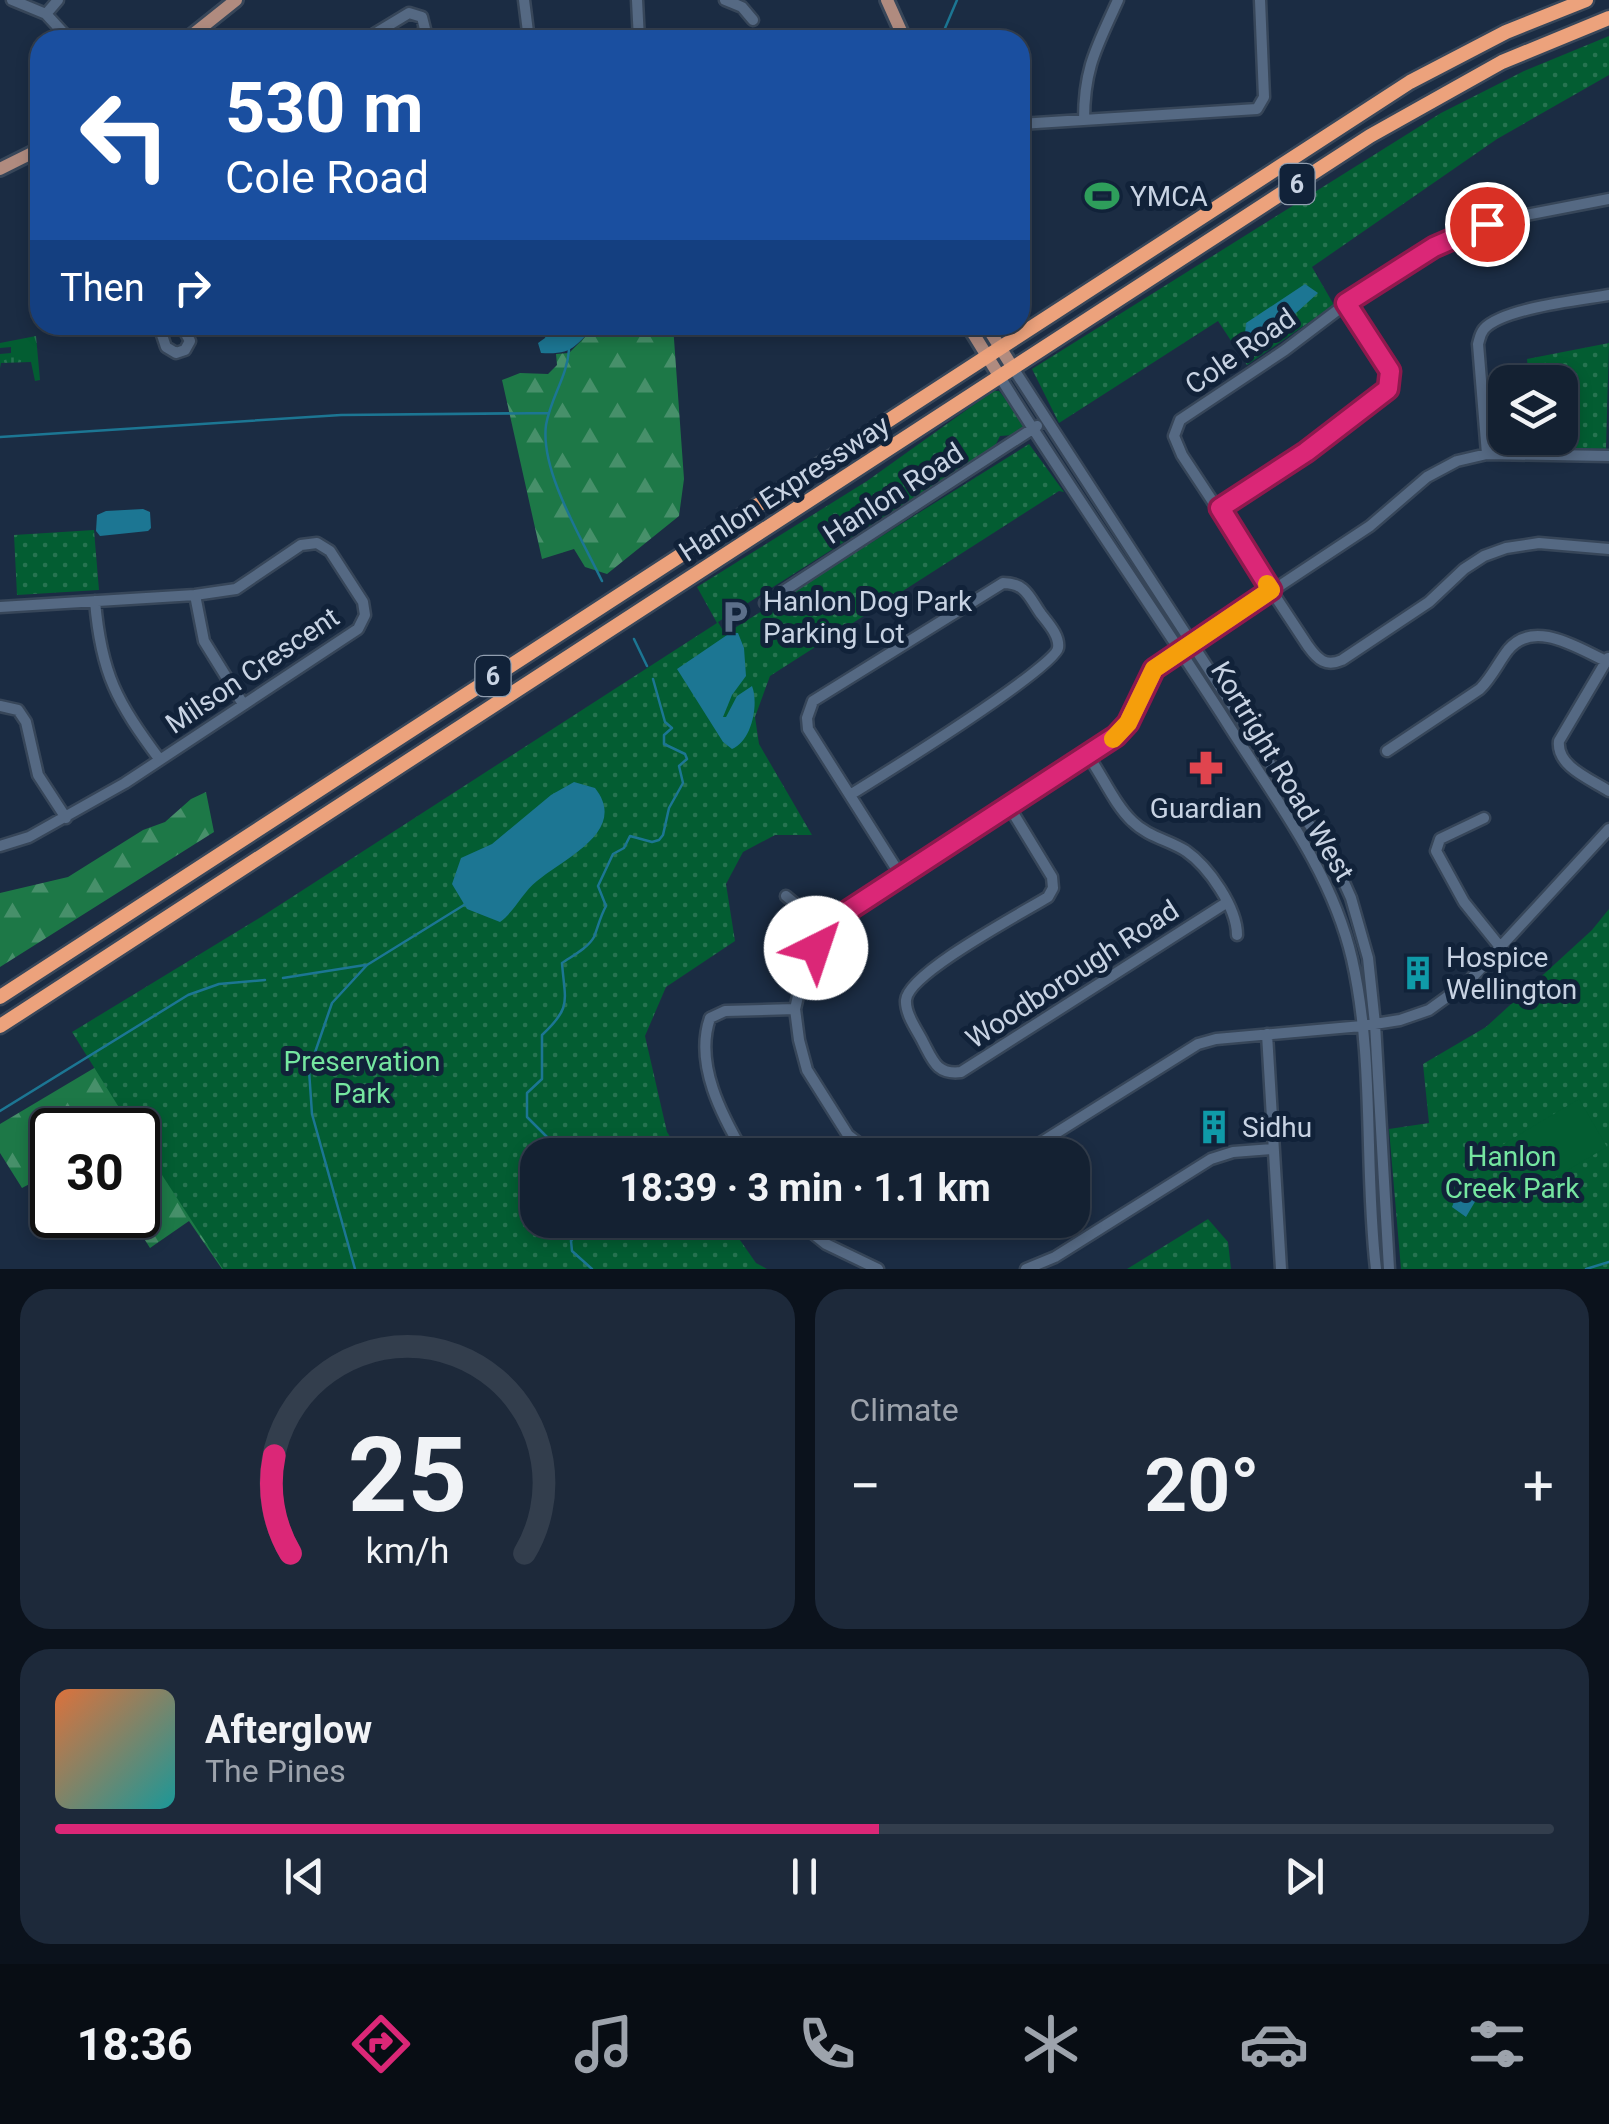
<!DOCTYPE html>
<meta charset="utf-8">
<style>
:root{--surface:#142132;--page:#1d293a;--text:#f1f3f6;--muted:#9da3ac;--line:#333e4d;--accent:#db2777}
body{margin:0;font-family:Roboto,sans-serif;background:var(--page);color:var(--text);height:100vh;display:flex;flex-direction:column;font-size:38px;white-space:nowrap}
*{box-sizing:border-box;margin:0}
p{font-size:32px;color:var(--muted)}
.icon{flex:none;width:55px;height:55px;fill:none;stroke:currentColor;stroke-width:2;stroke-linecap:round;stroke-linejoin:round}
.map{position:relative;height:1269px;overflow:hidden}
.drawer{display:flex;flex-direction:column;gap:20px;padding:20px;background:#0b121c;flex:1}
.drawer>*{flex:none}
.guide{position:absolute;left:30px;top:30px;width:1000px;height:305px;border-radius:30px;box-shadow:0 5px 15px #0003,0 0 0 2px var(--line);background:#1a4fa0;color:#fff;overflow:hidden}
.buttons{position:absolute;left:1488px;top:365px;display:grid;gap:20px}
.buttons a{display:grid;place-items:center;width:90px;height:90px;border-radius:20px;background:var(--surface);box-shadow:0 5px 15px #0003,0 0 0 2px var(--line);font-size:50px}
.speed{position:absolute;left:30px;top:1108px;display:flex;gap:20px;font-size:50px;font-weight:700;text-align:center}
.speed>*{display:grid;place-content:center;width:130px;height:130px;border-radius:50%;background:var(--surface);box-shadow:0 5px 15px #0003,0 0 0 2px var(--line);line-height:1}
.speed .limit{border:5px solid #111;border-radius:15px;background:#fff;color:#111}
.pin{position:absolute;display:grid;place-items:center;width:85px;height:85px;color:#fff;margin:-42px;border:5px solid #fff;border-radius:50%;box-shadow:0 2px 10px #0007}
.me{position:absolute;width:110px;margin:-55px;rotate:41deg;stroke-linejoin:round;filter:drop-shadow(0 0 8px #0008)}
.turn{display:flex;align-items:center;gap:35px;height:210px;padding:0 30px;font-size:45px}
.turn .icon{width:130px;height:130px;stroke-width:2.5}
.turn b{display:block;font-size:70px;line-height:85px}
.then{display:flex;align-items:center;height:95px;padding:0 30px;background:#0003;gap:20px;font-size:38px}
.big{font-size:75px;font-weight:700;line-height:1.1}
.drawer .tile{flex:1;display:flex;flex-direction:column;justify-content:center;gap:15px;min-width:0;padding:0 35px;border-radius:30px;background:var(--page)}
.drawer .dial{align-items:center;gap:0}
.dial svg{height:260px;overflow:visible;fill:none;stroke:var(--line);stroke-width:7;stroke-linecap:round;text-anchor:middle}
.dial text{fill:var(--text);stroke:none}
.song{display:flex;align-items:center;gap:30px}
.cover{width:120px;height:120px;border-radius:15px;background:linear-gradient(135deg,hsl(20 70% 55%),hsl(180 70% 35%))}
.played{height:10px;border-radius:5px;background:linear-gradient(90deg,var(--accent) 55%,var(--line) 55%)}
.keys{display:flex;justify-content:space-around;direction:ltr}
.heat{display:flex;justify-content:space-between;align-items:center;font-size:55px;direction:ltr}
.drawer .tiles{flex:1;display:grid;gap:20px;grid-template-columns:1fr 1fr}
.tile:last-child{grid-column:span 2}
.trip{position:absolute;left:520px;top:1138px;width:570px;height:100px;border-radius:30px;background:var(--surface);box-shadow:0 5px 15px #0003,0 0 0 2px var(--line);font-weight:700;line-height:100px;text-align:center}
.tabs{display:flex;height:160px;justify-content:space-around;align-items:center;background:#080d14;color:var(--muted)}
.tabs .icon{width:70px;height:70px}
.tabs .current{color:var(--accent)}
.tabs b{font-size:45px;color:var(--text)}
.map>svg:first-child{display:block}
.grass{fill:url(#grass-tufts)}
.forest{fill:url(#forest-firs)}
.park{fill:url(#park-dots)}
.pitch{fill:#035d32}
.water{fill:#1c7693}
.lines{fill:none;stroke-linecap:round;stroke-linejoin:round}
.stream{stroke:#1c7693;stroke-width:2.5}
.minor-casing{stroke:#374659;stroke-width:15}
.major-casing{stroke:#374659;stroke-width:18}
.highway-casing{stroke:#374659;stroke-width:19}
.minor{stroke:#556983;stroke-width:10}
.major{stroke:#b08b7f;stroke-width:12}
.highway{stroke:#eca27c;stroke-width:14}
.route-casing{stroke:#8e194d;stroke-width:25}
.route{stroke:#db2777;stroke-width:18}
.slow{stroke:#f59e0b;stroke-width:18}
.labels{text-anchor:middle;stroke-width:10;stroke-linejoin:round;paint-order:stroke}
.shield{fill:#112239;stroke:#919eb0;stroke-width:2.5}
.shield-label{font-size:25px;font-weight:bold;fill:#c8d3e3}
.poi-label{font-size:28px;fill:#c8d3e3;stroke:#112239;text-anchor:start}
.street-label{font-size:28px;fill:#c8d3e3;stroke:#112239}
.park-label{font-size:28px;fill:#75e6a0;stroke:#112239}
</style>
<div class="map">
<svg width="1609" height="1269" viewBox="0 0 1609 1269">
<defs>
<pattern id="grass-tufts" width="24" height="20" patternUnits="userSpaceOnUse" patternTransform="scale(2.5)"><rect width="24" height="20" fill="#035d32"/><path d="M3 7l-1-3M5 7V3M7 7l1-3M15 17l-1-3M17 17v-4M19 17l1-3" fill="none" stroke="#267350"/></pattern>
<pattern id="forest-firs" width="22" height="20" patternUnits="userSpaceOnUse" patternTransform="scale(2.5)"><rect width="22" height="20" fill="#1d7847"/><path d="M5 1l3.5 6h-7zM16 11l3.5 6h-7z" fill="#47906a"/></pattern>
<pattern id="park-dots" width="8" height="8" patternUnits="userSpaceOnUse" patternTransform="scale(2.5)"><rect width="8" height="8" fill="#035d32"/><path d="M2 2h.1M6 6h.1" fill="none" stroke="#267350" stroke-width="1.8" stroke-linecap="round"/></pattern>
</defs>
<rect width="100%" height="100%" fill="#1b2c43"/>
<path class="grass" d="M36,336L40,380L35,381L31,362L1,363L0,368V354L11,353V347L0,348V343Z"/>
<path class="forest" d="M597,325H673L684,479L679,516L607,574L585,567L574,549L542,559L502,380L520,373L548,374L557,365L556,354L569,353Z
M206,792L214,832L0,967V893L68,877L143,830L165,822L191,799Z
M148,1036L330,1269H222L189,1221L150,1248L129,1215H138V1130H52V1172L22,1188L0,1153V1124Z"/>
<path class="park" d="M1609,36V75L1497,139L1312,267L1334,305L1247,365L1218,321L1059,423L1032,369L1441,113L1524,71Z
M1609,343L1606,449L1573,448L1574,407L1560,406V382H1529L1527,359Z
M993,391H999L1024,422L1023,428L1013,435L1000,436L995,446L718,622L725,634L1029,444L1064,492L1059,491L770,676L755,717L759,744L812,835H775L743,852L726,884L735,941L666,987L645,1036L667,1132L682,1155H538V1220H726L756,1263L767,1269H223L138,1138V1130H133L72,1032L261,917L717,623L697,587L867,481Z
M94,530L99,590L17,595L14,535Z
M1609,909V1269H1401L1389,1129L1429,1123L1423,1064L1486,1027L1592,930Z
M1208,1219L1228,1242L1231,1269H1127Z"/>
<path class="pitch" d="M1579,1099L1607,1147L1520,1198L1492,1151Z"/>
<path class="water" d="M1305,284L1318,293L1263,343L1250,341L1245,334L1246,323Z
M549,325H597C574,345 575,355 541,353L538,343L545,338Z
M143,509L150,512L151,528L148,531L100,536L96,531L97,515L106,511Z
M730,633H738L744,648L746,676L732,695L723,717H726L737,696L752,686C759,704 752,741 732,749L723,742L677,669Z
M574,782L595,788C629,831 564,858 537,881C522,893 515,911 500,922L467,909L452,884L461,858L492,844L551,795Z
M1466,1181L1476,1200L1466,1217L1452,1207L1461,1183Z"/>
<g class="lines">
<path class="stream" d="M940,40L957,0
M569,350C567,377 551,397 546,425C540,471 582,539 602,581
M0,437L341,415L549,413
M634,639L647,666
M283,978L365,965
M0,1111L188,995L219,984L265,980
M559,1155L548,1138L527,1117V1093L542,1079V1035C572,1007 565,1002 562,963C572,956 588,948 594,937C598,927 600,917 606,906L598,886L613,854L624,848L630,836L652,842L659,840L663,835L669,808L683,783L679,766L687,759L685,754L664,744V735L672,728L665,722L653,679
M585,1220L571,1241L572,1251L592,1269
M355,1269L312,1114L309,1070L332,1003L367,965L464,905
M1586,1269L1609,1262"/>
<g class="minor-casing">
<path id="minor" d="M12,0L46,14L70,40
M524,0L529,40
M637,0L639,40
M725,0L742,7L753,20
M46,14L58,0
M370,40L371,36L409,13L422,17L425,29L416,40
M1084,120C1084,67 1097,47 1118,0
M1020,124L1257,109L1264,97L1260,0
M1609,199L1500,220L1445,241L1347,303L1285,350L1180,420L1174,436L1182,455L1308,646C1318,660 1326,667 1342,660L1429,602L1464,569L1484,556L1506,548L1539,543L1609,549
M176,328L184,330L190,341L185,350L176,353L166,347L161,332Z
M1013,368L1304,816L1338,869L1351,898L1368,958L1375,1024L1389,1269
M1000,377C1074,495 1154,609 1229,726C1276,800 1332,872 1352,959C1375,1060 1364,1167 1376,1269
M1487,454L1478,344C1480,337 1480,334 1484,329C1503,308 1581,300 1609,295
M1220,508L1306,452L1387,389L1390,371L1347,303
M195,595L204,641L243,704
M95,601C101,674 117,702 160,760
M765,603L1037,426
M0,607L195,595L236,589L301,545L317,543L330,551L363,602L365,615L358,629L125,783L29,837L0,846
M1608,658L1559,741C1556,766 1590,779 1609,791
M0,706L18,710L26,722L38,775L66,818
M1387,751L1480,689C1492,677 1498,663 1508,650C1534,618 1579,649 1606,661
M1089,757C1103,777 1115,805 1132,821C1148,837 1169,840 1186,851C1209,867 1237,908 1237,935
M850,795C879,777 1055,668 1058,648C1060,636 1048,623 1041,614C1029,597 1026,583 1003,583L813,701L807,718L808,729L901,876
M1010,808L1052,877L1053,888L1048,897C1022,913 908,973 906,1000C905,1014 917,1030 923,1042C933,1061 937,1075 961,1072L1226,903
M1484,818L1440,839L1436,851L1464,902L1501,948
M786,896L828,931
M1267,1034L1281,1269
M745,1155C722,1116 694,1064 710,1018L725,1011L795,1009
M874,1155L848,1135L807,1070L799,1040L795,1009L803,975L816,948L849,910L1089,757L1128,723L1154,669L1370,526L1427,477L1457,461L1487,454L1609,456
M1021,1155L1198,1044L1216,1039L1362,1026L1400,1020L1429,1010L1469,981L1609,829
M796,1220L826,1244L878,1269
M1026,1269L1055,1257L1211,1159L1233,1152L1273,1149"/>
</g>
<g class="major-casing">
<path id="major" d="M887,0L905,40
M186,40L236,0
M0,169L40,149
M968,325L1000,377
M986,325L1013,368"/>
</g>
<g class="highway-casing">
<path id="highway" d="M0,997L1410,82L1506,32L1586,0
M0,1026L1370,136L1502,62L1609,18"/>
</g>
<use href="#minor" class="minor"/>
<use href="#major" class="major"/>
<use href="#highway" class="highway"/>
</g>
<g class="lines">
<g class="route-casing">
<path id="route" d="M816,948L849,910L1116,736L1128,723L1154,669L1271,590L1220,508L1306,452L1388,389L1390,371L1346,303L1434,247L1487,224"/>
</g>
<use href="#route" class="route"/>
<path class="slow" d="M1113,739L1128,723L1154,669L1271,590L1267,584"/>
</g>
<defs>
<g id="stadium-bare" transform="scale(2.7)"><path d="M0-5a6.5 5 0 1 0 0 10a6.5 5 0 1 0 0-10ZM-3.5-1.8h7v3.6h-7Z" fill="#2e9e5b" stroke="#112239" stroke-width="2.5" paint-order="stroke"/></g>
<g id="parking-bare" transform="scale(2.7)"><path d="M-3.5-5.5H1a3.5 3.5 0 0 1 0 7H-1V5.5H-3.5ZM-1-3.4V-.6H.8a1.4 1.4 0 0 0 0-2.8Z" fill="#5c6f8a" stroke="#112239" stroke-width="2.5" paint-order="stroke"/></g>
<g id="pharmacy-bare" transform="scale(2.7)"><path d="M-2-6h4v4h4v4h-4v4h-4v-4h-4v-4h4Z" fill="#e0444e" stroke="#112239" stroke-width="2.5" paint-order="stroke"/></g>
<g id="building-bare" transform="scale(2.7)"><path d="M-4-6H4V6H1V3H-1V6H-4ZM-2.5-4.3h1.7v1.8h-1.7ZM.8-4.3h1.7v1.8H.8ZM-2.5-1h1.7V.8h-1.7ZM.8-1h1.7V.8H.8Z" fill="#0f9aa8" stroke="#112239" stroke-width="2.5" paint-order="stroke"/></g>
</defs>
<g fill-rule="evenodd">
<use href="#stadium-bare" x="1102" y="196"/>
<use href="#parking-bare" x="735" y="617"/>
<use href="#pharmacy-bare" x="1206" y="768"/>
<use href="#building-bare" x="1418" y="973"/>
<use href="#building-bare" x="1214" y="1127"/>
</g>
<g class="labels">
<g class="shield">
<rect x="1279.5" y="164" width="35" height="40" rx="8"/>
<rect x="475.5" y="656" width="35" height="40" rx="8"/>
</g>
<g class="shield-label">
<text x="1297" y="193">6</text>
<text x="493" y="685">6</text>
</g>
<g class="poi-label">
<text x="1130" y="206">YMCA</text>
<text x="763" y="611">Hanlon Dog Park<tspan x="763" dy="32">Parking Lot</tspan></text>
<text x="1206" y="818" text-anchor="middle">Guardian</text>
<text x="1446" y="967">Hospice<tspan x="1446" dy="32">Wellington</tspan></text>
<text x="1242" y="1137">Sidhu</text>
</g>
<g class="street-label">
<text transform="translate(1240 351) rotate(-35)" y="10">Cole Road</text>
<text transform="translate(784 488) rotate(-33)" y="10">Hanlon Expressway</text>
<text transform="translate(893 493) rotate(-33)" y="10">Hanlon Road</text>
<text transform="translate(252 670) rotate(-34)" y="10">Milson Crescent</text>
<text transform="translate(1283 771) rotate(59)" y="10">Kortright Road West</text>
<text transform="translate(1072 974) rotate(-33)" y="10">Woodborough Road</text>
</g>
<g class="park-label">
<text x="362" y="1071">Preservation<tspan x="362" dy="32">Park</tspan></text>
<text x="1512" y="1166">Hanlon<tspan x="1512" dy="32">Creek Park</tspan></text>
</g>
</g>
</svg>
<div class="buttons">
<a><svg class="icon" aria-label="layers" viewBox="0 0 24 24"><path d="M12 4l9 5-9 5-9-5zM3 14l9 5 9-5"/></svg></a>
</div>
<div class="speed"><div class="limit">30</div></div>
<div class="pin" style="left:1487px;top:224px;background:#d93025"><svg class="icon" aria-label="arrive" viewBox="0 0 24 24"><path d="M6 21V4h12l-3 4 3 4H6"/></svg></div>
<svg class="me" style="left:816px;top:948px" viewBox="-20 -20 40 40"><circle r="19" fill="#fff"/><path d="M0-13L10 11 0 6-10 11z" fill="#db2777"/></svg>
<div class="trip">18:39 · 3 min · 1.1 km</div>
<div class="guide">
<div class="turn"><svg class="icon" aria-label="left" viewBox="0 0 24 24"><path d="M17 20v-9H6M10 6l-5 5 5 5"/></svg><div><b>530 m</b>Cole Road</div></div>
<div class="then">Then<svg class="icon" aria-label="right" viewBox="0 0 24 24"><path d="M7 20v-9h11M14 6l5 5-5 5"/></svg></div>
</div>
</div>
<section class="drawer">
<div class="tiles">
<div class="tile dial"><svg viewBox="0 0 100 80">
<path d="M14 69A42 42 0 1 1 86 69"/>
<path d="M14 69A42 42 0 0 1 9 39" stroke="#db2777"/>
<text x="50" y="56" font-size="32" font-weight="700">25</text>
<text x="50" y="72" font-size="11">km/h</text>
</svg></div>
<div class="tile"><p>Climate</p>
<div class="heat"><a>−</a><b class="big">20°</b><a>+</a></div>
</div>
<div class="tile">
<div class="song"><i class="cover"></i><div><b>Afterglow</b><p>The Pines</p></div></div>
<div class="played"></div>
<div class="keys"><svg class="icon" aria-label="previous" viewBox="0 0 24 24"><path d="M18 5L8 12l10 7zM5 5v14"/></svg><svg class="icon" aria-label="pause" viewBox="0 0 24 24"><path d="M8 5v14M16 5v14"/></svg><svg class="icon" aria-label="next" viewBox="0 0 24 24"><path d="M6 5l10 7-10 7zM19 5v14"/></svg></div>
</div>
</div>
</section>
<nav class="tabs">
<b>18:36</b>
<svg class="icon current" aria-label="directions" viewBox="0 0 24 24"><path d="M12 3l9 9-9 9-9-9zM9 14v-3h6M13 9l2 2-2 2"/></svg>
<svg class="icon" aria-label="music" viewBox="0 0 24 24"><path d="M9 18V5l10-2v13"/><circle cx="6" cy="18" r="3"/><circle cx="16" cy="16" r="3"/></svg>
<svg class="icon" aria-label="phone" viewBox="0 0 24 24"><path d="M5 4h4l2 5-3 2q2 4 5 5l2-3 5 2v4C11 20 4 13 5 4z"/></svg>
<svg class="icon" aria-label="climate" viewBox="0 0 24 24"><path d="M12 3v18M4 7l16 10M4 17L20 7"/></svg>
<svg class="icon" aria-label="car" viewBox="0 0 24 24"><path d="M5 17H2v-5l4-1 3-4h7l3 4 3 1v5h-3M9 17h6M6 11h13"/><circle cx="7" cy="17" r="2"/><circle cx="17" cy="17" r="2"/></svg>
<svg class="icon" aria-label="filters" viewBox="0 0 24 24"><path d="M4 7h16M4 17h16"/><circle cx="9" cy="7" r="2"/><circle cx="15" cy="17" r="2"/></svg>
</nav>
